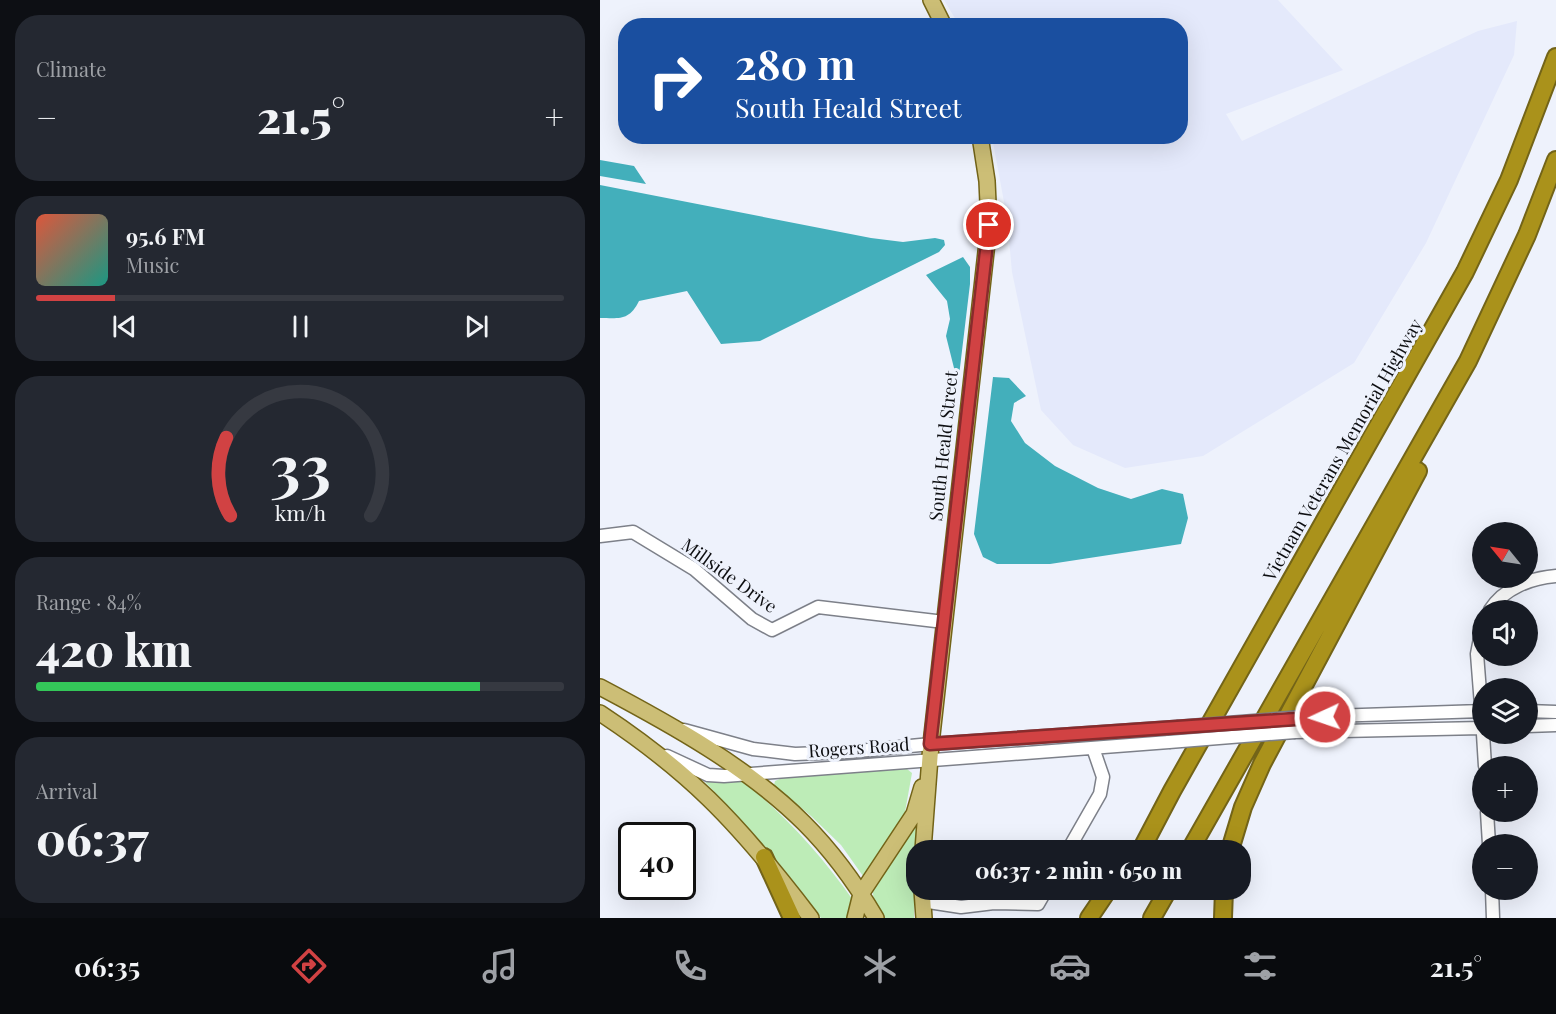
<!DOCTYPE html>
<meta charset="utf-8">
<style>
:root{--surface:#171b24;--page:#242831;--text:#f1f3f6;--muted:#9ea1a6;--line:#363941;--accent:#d14243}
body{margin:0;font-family:"Playfair Display",serif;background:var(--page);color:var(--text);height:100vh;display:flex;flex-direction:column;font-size:22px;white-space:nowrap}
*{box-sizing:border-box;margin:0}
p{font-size:20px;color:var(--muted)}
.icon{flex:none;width:33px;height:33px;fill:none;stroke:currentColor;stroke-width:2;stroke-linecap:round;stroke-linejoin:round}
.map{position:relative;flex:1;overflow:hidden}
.drawer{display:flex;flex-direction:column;gap:15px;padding:15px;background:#0d0f14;width:600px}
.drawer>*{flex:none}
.top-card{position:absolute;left:18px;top:18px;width:570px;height:126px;border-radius:24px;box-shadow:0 6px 24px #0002;background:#1a4fa0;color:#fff;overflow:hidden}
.needle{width:39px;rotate:300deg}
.fabs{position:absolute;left:872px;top:522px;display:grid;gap:12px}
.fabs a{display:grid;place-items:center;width:66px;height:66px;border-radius:50%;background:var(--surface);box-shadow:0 6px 24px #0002;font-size:30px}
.speed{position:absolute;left:18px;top:822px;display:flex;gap:12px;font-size:30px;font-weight:700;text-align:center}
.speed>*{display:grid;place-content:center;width:78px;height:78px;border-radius:50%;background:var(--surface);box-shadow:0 6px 24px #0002;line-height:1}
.speed .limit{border:3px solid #111;border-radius:9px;background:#fff;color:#111}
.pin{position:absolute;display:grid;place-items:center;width:51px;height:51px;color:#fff;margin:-26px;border:3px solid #fff;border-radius:50%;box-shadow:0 2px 6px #0007}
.me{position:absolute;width:66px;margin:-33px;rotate:267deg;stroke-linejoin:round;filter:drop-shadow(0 0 4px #0008)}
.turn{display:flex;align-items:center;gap:21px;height:126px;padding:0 18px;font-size:27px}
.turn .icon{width:78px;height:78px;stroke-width:2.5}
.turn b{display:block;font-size:42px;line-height:51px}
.big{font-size:45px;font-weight:800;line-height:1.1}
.drawer .widget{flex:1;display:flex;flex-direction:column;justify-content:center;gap:9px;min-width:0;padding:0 21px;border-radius:24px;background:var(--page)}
.drawer .dial{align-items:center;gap:0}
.dial svg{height:156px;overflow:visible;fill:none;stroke:var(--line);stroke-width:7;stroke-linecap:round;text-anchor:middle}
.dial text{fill:var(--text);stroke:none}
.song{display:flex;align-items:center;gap:18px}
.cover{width:72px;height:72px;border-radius:9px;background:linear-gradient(135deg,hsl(10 70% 55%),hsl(170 70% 35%))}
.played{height:6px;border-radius:3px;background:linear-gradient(90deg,var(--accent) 15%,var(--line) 15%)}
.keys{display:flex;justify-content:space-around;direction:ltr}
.heat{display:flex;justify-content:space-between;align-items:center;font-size:33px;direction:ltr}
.charge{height:9px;border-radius:4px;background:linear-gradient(90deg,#34c759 84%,var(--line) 0)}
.trip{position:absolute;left:306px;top:840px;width:345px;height:60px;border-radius:24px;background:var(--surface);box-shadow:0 6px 24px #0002;font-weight:800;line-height:60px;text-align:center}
.tabs{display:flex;height:96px;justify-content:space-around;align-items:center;background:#090b0e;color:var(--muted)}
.tabs .icon{width:42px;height:42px}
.tabs .on{color:var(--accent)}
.tabs b{font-size:27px;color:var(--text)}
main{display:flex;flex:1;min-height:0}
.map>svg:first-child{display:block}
.built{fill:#e4e9fb}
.green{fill:#bdecb7}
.water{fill:#43afbb}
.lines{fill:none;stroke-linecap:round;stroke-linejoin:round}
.minor-casing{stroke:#7d8089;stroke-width:15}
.major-casing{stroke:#736418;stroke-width:18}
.highway-casing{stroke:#736418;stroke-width:20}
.minor{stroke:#fff;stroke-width:12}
.major{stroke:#ccbe76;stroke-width:15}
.highway{stroke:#aa921b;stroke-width:16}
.minor-bridge-casing{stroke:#7d8089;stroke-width:15;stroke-linecap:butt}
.minor-bridge{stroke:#fff;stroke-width:12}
.route-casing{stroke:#882b2c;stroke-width:15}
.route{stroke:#d14243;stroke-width:10}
.labels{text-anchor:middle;stroke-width:6;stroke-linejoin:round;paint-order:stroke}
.street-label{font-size:18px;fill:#0d0e11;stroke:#eef2fc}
</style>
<main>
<section class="drawer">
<div class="widget"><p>Climate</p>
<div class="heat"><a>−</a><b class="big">21.5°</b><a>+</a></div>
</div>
<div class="widget">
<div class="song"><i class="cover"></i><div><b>95.6 FM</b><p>Music</p></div></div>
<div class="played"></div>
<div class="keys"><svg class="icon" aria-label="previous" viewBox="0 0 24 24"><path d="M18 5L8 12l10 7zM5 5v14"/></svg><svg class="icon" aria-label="pause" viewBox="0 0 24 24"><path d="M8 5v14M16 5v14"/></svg><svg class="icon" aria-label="next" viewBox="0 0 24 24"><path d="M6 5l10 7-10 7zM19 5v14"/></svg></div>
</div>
<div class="widget dial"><svg viewBox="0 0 100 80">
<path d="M14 69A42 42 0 1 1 86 69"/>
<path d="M14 69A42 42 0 0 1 12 29" stroke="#d14243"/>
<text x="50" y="56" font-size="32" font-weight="700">33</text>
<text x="50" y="72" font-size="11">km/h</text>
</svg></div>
<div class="widget"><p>Range · 84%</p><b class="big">420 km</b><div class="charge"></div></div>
<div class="widget"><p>Arrival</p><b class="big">06:37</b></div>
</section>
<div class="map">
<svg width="956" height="918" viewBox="0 0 956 918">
<rect width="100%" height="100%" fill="#eef2fc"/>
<path class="built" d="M344,0H678L743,70L626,114L642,141L878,31L917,21L914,55L826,243L754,363L603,456L525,468L473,445L441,410L412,272L407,218L392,137L580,136V26L359,25Z"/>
<path class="green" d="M307,769L312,773L305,812L300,822L263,876L241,845L211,816L174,785L175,781L182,778Z
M105,782H144C186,816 222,856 253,900L249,918H221C186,869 147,825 105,782Z
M314,824L319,826L314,870V918H284C279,910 273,903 273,893C273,878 305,838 314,824Z"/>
<path class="water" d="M0,160L34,166L46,184L0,176Z
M0,185L271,238L303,242L335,238L344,240L345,245L339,252L160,341L121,344L87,291L39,301C29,321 20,318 0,318Z
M363,257L370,267V284L358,384L346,336L350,319L347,301L326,275Z
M393,377L409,378L426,396L414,403L411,421L425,443L455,466L498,488L531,499L562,489L583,494L588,518L581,544L450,564H397L383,557L374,534Z"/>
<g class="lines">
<g class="minor-casing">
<path id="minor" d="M0,536L33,532L94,569L152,619L172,630L218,607L344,622
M890,610C904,588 931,578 956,576
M927,711L956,712
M702,717L882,711
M882,718L877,654L882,628
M927,726L956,725
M84,730L153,749L195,754L247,752L331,744L577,727
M695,732L882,728
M883,734L885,766
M67,756L108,775L124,776L569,742
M887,812L889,844
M468,850L500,794L503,777L493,748
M892,890L893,918
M322,901L361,907L394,903L438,904L446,890"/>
</g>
<g class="major-casing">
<path id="major" d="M331,0L344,26
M0,687C70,724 148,767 204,823C232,851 256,884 276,918
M0,713C38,738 76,767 109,799C146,835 179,876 211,918
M323,850L331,744L389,225L387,181L380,136
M322,890L324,918
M255,918L261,894L314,814L322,787"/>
</g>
<g class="highway-casing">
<path id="highway" d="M541,850L572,791L865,272L909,180L956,57
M590,850L868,361L927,235L956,160
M630,850L643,807L662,764L818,471
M164,857L192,918
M489,918L508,890
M552,918L568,890
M623,918L624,890"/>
</g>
<use href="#minor" class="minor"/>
<use href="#major" class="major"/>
<use href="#highway" class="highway"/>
<g class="minor-bridge-casing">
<path id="minor-bridge" d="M577,727L702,717
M569,742L695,732"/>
</g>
<use href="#minor-bridge" class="minor-bridge"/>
</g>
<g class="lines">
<g class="route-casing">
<path id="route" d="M389,225L330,744L725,717"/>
</g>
<use href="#route" class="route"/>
</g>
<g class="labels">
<g class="street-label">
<text transform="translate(344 446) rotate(-84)" y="6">South Heald Street</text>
<text transform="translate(743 450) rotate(-60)" y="6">Vietnam Veterans Memorial Highway</text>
<text transform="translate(129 576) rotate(36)" y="6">Millside Drive</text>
<text transform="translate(259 748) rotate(-4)" y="6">Rogers Road</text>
</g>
</g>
</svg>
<div class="fabs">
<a><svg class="needle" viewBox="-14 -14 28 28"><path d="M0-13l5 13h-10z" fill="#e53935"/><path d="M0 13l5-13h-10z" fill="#9ea1a6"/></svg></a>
<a><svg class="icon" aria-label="sound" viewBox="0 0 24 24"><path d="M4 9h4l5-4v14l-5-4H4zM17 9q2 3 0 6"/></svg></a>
<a><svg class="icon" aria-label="layers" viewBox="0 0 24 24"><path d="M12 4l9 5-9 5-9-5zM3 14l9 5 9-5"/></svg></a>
<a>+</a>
<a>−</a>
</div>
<div class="speed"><div class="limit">40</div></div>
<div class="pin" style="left:389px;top:225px;background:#d93025"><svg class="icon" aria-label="arrive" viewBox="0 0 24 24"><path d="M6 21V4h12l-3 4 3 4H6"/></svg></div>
<svg class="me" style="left:725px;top:717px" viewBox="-20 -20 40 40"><circle r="17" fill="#d14243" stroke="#fff" stroke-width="3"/><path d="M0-11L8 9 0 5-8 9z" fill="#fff"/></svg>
<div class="trip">06:37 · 2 min · 650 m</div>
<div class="top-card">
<div class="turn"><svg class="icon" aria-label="right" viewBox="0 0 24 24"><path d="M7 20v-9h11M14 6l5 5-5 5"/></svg><div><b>280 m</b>South Heald Street</div></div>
</div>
</div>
</main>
<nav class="tabs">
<b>06:35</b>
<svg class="icon on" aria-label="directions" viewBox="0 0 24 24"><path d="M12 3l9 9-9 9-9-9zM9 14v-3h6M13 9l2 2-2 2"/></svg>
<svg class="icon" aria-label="music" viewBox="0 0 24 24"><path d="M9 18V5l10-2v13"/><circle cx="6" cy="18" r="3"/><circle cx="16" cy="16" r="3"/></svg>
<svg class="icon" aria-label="phone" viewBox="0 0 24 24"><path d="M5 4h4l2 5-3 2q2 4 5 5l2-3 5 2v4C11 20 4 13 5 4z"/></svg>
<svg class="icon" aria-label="climate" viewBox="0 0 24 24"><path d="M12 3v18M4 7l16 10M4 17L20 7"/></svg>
<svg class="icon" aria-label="car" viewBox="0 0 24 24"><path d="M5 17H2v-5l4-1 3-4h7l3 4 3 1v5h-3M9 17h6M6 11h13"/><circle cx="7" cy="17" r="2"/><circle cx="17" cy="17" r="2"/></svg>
<svg class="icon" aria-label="filters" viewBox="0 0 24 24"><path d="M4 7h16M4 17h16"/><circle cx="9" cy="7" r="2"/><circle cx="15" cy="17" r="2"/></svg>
<b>21.5°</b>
</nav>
